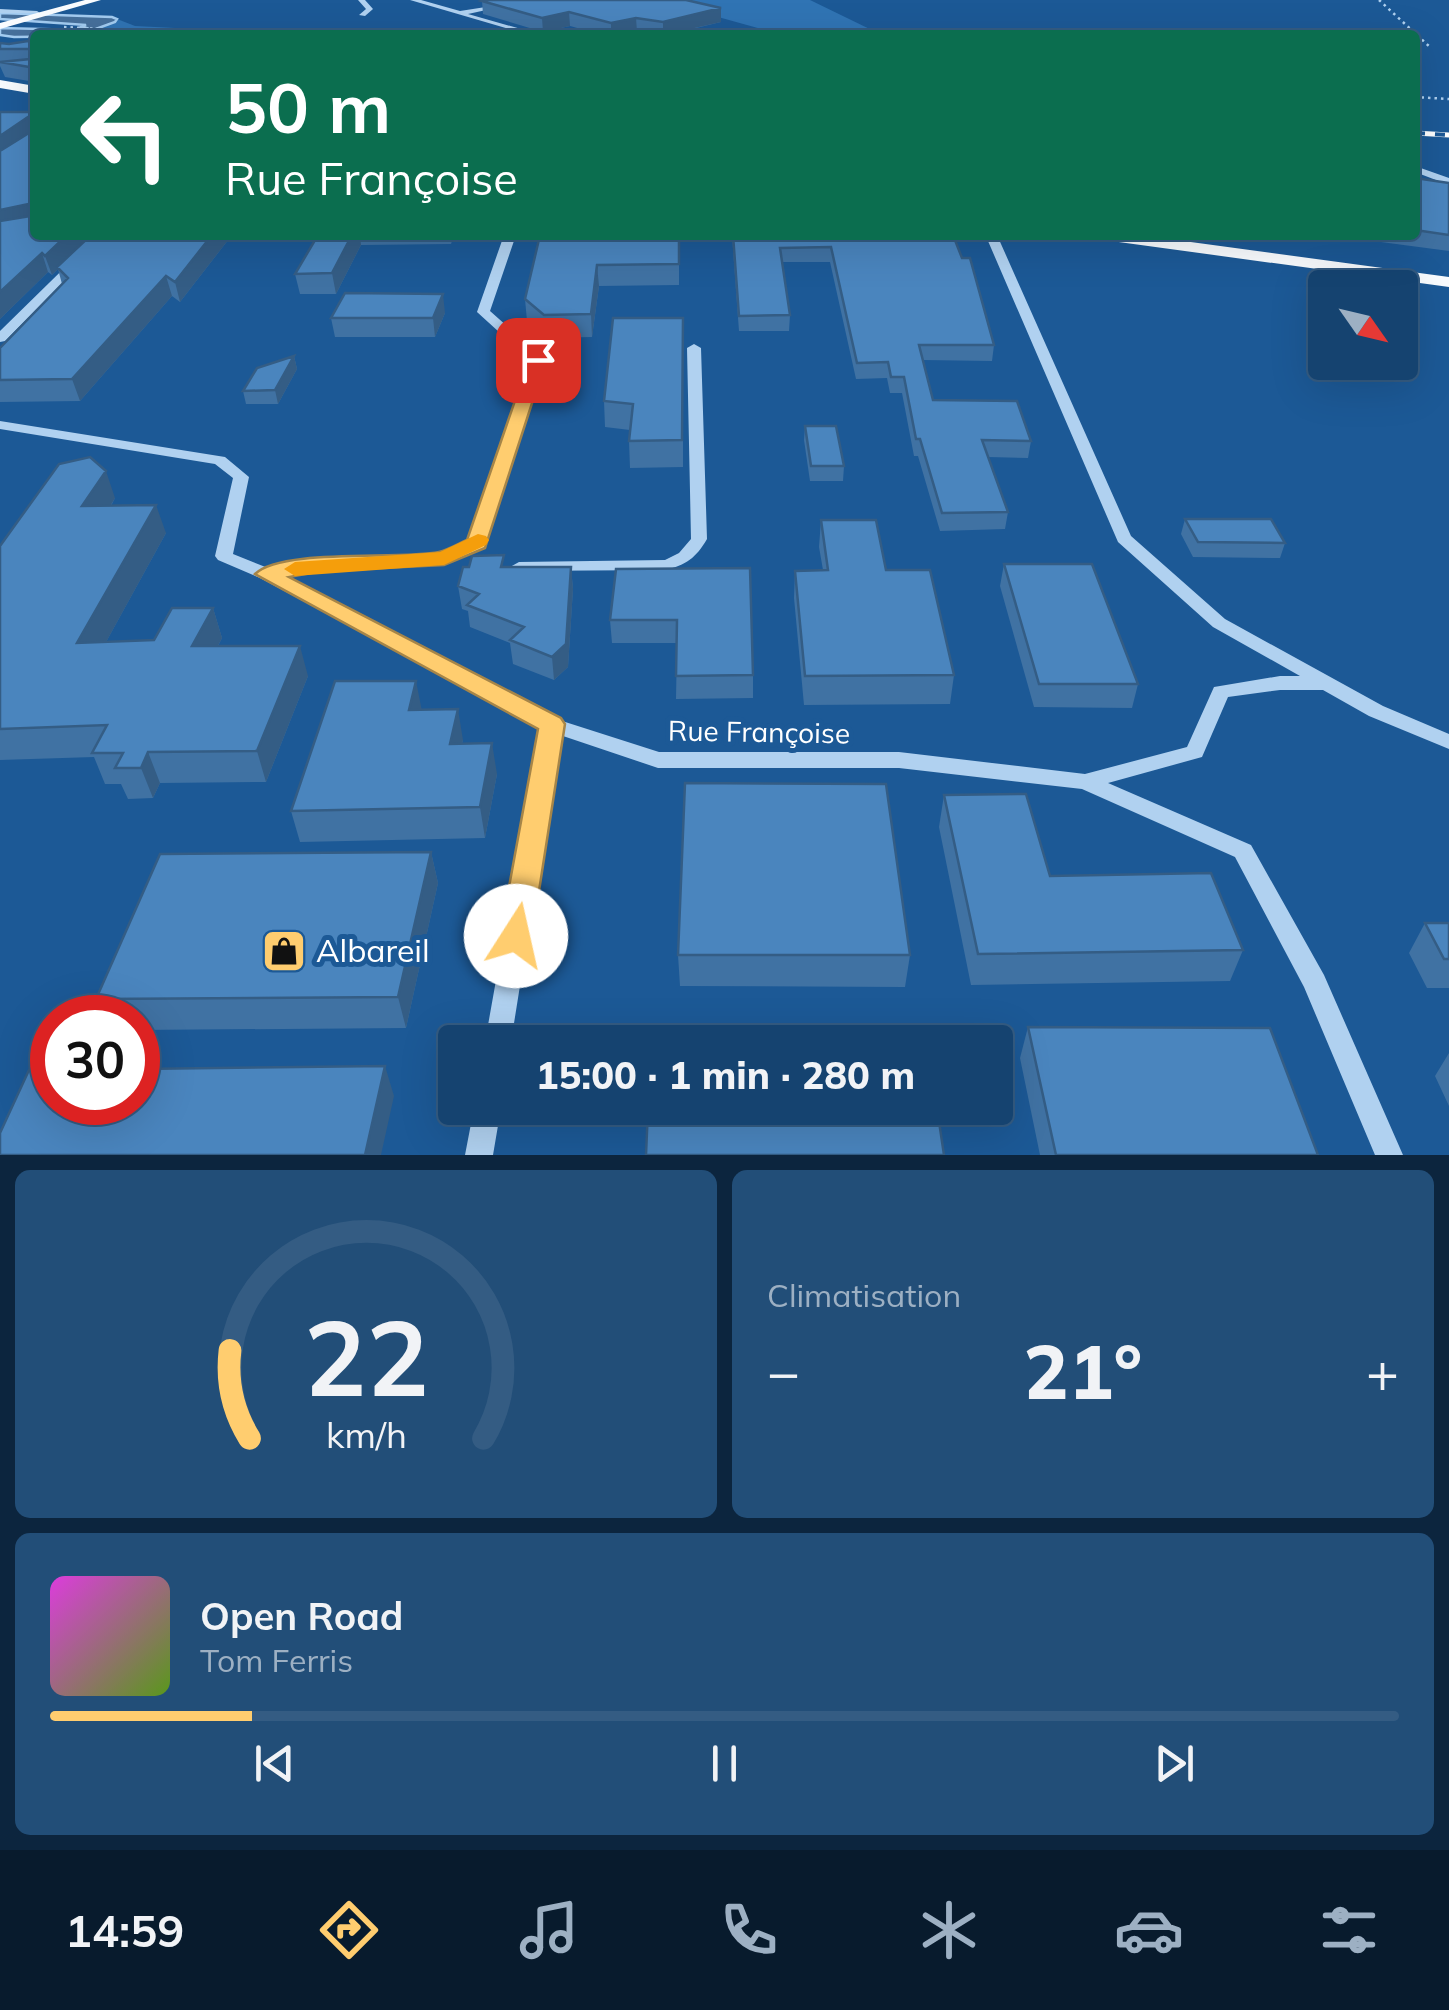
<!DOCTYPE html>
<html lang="fr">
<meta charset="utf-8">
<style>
:root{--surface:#154370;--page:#224e78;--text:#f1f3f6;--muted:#9db0c3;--line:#345c83;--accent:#ffcd6f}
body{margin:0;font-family:Mulish,sans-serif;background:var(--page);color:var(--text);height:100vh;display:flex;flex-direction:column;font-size:38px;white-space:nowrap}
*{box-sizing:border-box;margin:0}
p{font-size:32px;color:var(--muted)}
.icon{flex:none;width:55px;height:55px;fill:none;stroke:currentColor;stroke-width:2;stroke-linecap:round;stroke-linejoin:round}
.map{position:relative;height:1155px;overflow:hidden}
.drawer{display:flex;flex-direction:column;gap:15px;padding:15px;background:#0c253e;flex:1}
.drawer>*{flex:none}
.hud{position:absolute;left:30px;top:30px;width:1390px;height:210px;border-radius:10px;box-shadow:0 10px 40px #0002,0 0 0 2px var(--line);background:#0b6e4f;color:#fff;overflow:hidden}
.needle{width:65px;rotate:124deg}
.fabs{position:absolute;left:1308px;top:270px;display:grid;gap:20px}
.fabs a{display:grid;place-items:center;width:110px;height:110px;border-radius:10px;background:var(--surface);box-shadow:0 10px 40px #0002,0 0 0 2px var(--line);font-size:50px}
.speed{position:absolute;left:30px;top:995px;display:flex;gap:20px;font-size:50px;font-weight:700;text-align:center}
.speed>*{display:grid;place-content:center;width:130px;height:130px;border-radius:50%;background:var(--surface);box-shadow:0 10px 40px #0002,0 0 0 2px var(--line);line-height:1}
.speed .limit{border:15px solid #d22;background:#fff;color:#111}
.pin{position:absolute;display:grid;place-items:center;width:85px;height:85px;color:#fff;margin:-42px;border-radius:20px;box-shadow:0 5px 15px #0006}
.me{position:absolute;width:110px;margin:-55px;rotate:10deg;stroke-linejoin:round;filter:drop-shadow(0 0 8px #0008)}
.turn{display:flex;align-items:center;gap:35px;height:210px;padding:0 30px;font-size:45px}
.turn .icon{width:130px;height:130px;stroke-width:2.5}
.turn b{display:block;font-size:70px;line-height:85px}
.big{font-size:75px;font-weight:800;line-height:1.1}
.drawer .tile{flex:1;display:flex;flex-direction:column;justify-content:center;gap:15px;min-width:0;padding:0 35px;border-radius:15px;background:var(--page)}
.drawer .dial{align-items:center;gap:0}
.dial svg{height:260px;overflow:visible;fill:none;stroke:var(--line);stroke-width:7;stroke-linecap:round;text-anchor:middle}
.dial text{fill:var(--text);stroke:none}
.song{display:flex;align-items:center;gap:30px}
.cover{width:120px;height:120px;border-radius:15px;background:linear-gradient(135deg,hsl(300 70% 55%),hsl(90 70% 35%))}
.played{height:10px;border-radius:5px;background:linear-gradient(90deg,var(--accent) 15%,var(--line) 15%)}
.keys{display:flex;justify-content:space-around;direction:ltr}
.heat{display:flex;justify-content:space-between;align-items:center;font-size:55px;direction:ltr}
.drawer .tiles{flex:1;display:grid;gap:15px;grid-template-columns:1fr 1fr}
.tile:last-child{grid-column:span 2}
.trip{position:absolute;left:438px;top:1025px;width:575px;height:100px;border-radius:10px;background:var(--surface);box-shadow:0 10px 40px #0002,0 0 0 2px var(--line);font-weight:800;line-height:100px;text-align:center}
.menu{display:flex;height:160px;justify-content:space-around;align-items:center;background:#081b2d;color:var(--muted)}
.menu .icon{width:70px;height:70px}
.menu .on{color:var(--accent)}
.menu b{font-size:45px;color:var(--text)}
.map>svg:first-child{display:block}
.green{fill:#3074b4}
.water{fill:#46709c;stroke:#a3ccf1;stroke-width:2.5}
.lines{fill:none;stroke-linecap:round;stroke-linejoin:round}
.path{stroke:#b0d1f0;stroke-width:2.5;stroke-dasharray:2.5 4;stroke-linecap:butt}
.minor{fill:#b0d1f0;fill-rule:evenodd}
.major{fill:#f9fcff;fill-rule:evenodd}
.rail-casing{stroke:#fff;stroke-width:5}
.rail{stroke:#1c5996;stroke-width:4;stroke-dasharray:10;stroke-linecap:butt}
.wall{fill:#4072a3}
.shaded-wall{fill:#345d85}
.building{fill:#4a85be;stroke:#345d85;stroke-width:2.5}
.route{fill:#ffcd6f;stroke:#a68548;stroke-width:2.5}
.slow{fill:#f59e0b}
.labels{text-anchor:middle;stroke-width:10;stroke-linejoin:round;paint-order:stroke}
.street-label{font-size:28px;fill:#fff;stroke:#1c5996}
.near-poi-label{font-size:32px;fill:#fff;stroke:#1c5996;text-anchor:start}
</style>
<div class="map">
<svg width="1449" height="1155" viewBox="0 0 1449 1155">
<rect width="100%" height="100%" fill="#1c5996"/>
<path class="green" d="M657,0H810L882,35H783Z
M117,19L135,26L320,35L90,30Z"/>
<path class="water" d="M0,13L112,17L117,19L115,22L93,30L183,35L14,37L0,35V28L83,30L86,28L81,27L86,25L0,19Z"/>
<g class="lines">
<path class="path" d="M1379,0L1430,47
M64,27L210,35
M1415,97L1449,99"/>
<path class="minor" d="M358,0H365L373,9L365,16L359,15L366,9Z
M410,0H421L460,11L531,0L468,14L542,35H530Z
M0,9L37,11L40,13H0Z
M1415,166L1449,178V185L1415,172Z
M98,235H110L5,341L0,342V331Z
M504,235H516L490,311L545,360L485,544L444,564L322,569L283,576L559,720L659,752H899L1085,774L1187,747L1214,687L1280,676H1300L1213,627L1118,542L988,241L956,238L950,235H997L1131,536L1225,619L1383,706L1449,734V749L1369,716L1323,690H1280L1228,697L1202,757L1108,783L1251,845L1324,975L1403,1155H1375L1304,987L1235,857L1082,789L899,768H658L560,735L511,1042H485L541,728L260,578L218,560L215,556L233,478L215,464L0,429V421L225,457L249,477L233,554L268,568L322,559L441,554L470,541L531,361L477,312Z
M694,344L701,348L707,539C696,558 686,565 665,570L513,571L510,567L519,562L665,560L679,553L691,539L687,348Z
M474,1108H501L493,1155H465Z"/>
<path class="major" d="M85,0H101L0,29V23Z
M0,80L35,86V94L0,88Z
M1096,235H1139L1449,277V287L1104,240Z"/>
<g class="rail-casing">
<path id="rail" d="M1415,133L1449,135"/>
</g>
<use href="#rail" class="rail"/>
</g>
<path class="wall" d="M482,1L721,22L667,35L637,32L622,35H603L570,26L543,32L483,14Z
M0,43L9,44L35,43V82L5,77L0,66Z
M0,112H35V235H232L180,302L172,296L80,401L0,402V348L62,284L58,269L52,275L48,272L0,319Z
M1415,178L1449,183V251L1328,235H1415Z
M305,235H454L451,244L361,245L336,294H300L295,274L318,236H306Z
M540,235H679V285L599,286L592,337L546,338L527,321L525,299Z
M732,235H953L994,345L992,361L923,360L933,400L1031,441L1028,458L988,457L1008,512L1005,529L940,531L918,456H914L902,393H890L887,378L856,379L830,262H782L790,315L789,331H739Z
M445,313L435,337H335L331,318Z
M683,342V467L630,468L629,441L630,430L605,427L604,401Z
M294,356L297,369L278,404H246L243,391Z
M805,426L844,466L843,481H810L804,440Z
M115,498L111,506L166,533L106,642L154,640L213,608L222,638L218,646L308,676L266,782L160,783L153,798L128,799L121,784H105L94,757L0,760V546Z
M1185,519L1285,543L1280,558L1193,557L1181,534Z
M821,520L886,570L954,675L950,704L804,705L794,598L795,571L823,570L819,547Z
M1004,564L1138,684L1132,708L1034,707L1000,586Z
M505,567H571L573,589L568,667L554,680L513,664L510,643L470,627L468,611L462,609L458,586Z
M616,569L753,675V698L676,699L677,643H612L610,620Z
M422,710L463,740L462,744L497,774L485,838L300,842L291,811Z
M944,795L1050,876L1243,950L1230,981L971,985L939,827Z
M431,852L438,883L406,1028L138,1030V1018H105L96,999Z
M1425,923H1449V988H1427L1409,953Z
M678,955H910L905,987L680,986Z
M1028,1027L1318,1155H1040L1020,1058Z
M1449,1053V1106L1435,1076Z"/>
<path class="shaded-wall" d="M721,8V22L663,35V22Z
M569,12L570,26L543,32L542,18Z
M636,18L637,32L622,35H611V23Z
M28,117L33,133L0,156V136Z
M28,204L34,222L0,230V210Z
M67,235H93L52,275L45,256Z
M212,235H232L180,302L175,282Z
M352,235H360L361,245L336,294L332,273Z
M42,253L48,272L0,319V292Z
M597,265L599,286L592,337L591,314Z
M166,276L172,296L80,401L72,379Z
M443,294L445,313L435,337L433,318Z
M294,356L297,369L278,404L275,390Z
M106,471L115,498L93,535L82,506Z
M156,505L166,533L89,673L77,643Z
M571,567L573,589L568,667L554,680L552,657Z
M213,608L222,638L202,676L192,646Z
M300,646L308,676L266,782L257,751Z
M416,681L422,711L409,710Z
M458,709L463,740L455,775L450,744Z
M492,743L497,774L485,838L480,807Z
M148,752L160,783L153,798L141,768Z
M431,852L438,883L406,1028L398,997Z
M385,1066L394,1096L381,1155H365Z"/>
<path class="building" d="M486,0H686L721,8L663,22L636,18L611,23L569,12L542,18L482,1Z
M28,41L35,43V68L0,62L30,59L33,49H0V43L9,44Z
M0,112H35V235H67L45,256L42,253L0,292V221L31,216L32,208L28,204L0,210V151L32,131L33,117H28L0,136Z
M1415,178L1449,183V235L1415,230Z
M91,235H212L175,282L166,276L72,379L0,380V348L68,278L57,267Z
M318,235H352L332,273L295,274Z
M540,235H679V264L597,265L591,314L544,315L525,299Z
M733,235H953L962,258H970L994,345H919L933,400L1017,401L1031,441L982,440L1008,512L942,513L920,439H916L904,377H891L888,362L857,363L831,247L780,248L790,315L739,316Z
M345,293L443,294L433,318H331Z
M613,318H683L682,440L629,441L633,404L604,401Z
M294,356L275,390L243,391L257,368Z
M805,426H836L844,466H811Z
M90,457L106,471L82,506L156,505L77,643L154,640L172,608H213L192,646H300L257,751L148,752L141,768H115L123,753H92L107,725L0,729V546L59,464Z
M1185,519H1271L1285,543L1198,542Z
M821,520H876L886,570H930L954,675L805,676L795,571L828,570Z
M504,555L501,567H571L566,644L552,657L510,640L524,627L467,605L479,594L458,586L463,567H469L472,556Z
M1004,564H1092L1138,684H1039Z
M750,568L753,675L676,676L677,620H610L616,569Z
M335,681H416L409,710L458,709L450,744L492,743L480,807L291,811Z
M685,783L886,784L910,955H678Z
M1026,794L1050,876L1211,873L1243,950L978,954L944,795Z
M431,852L398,997L96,999L160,854Z
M1425,923H1449V959H1444Z
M1028,1027L1270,1028L1318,1155H1056Z
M926,1038L927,1042H651V1041Z
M385,1066L365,1155H0V1133L29,1070H52V1102H138V1069Z
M648,1108H937L944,1155H646Z"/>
<path class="route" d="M538,355L546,360L485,548L444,565L322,571L289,577L561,718L565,724L532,936L527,946L516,950L505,946L500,936L538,729L255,574C281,548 399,560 439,552C448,550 458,544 467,540L529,360Z"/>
<path class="slow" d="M478,534L486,536L489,540L486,545L444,565L295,576L284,569L295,562L440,552Z"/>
<defs>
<g id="shop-square" transform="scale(2.25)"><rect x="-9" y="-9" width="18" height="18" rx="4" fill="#ffcd6f" stroke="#1c5996"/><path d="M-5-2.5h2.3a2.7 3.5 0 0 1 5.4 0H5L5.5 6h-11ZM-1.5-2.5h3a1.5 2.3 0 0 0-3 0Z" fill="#111"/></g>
</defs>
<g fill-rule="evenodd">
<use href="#shop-square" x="284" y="951"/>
</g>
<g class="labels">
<g class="street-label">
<text transform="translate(759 732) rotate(1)" y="10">Rue Françoise</text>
</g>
<g class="near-poi-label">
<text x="316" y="962">Albareil</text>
</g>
</g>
</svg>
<div class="fabs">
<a><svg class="needle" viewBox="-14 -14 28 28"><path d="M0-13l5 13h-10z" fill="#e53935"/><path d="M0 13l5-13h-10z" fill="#9db0c3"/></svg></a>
</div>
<div class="speed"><div class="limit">30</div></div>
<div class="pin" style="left:538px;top:360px;background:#d93025"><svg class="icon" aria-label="arrive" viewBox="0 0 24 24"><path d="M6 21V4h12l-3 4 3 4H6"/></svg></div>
<svg class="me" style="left:516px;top:936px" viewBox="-20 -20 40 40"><circle r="19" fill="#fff"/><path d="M0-13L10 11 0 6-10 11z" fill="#ffcd6f"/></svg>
<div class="trip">15:00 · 1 min · 280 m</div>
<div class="hud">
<div class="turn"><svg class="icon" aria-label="left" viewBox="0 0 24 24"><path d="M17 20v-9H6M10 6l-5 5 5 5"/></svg><div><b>50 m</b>Rue Françoise</div></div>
</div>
</div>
<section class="drawer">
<div class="tiles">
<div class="tile dial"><svg viewBox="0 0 100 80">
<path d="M14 69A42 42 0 1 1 86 69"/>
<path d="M14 69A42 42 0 0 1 8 42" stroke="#ffcd6f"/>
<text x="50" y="56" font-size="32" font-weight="700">22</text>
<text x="50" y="72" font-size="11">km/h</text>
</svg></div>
<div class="tile"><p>Climatisation</p>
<div class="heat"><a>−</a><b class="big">21°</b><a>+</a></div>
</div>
<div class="tile">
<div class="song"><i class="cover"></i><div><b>Open Road</b><p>Tom Ferris</p></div></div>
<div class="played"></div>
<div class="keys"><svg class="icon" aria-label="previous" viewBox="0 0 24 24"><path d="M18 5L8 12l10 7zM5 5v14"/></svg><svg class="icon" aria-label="pause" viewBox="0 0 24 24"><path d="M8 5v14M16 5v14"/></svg><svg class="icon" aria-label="next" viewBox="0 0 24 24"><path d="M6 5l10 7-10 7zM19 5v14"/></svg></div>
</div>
</div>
</section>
<nav class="menu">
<b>14:59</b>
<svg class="icon on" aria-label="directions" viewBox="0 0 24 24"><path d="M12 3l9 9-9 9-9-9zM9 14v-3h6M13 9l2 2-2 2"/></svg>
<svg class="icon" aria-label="music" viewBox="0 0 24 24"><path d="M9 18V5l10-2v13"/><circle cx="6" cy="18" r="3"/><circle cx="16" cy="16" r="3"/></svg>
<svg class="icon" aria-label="phone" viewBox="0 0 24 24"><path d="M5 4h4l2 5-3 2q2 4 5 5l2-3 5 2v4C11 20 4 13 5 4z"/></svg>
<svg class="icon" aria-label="climate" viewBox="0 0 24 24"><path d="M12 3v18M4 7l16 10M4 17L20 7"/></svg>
<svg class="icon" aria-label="car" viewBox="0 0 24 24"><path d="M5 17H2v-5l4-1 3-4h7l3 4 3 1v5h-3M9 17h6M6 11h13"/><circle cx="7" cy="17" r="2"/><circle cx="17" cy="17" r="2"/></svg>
<svg class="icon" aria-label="filters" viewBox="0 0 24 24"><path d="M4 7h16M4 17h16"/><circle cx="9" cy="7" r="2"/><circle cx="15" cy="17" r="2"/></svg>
</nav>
